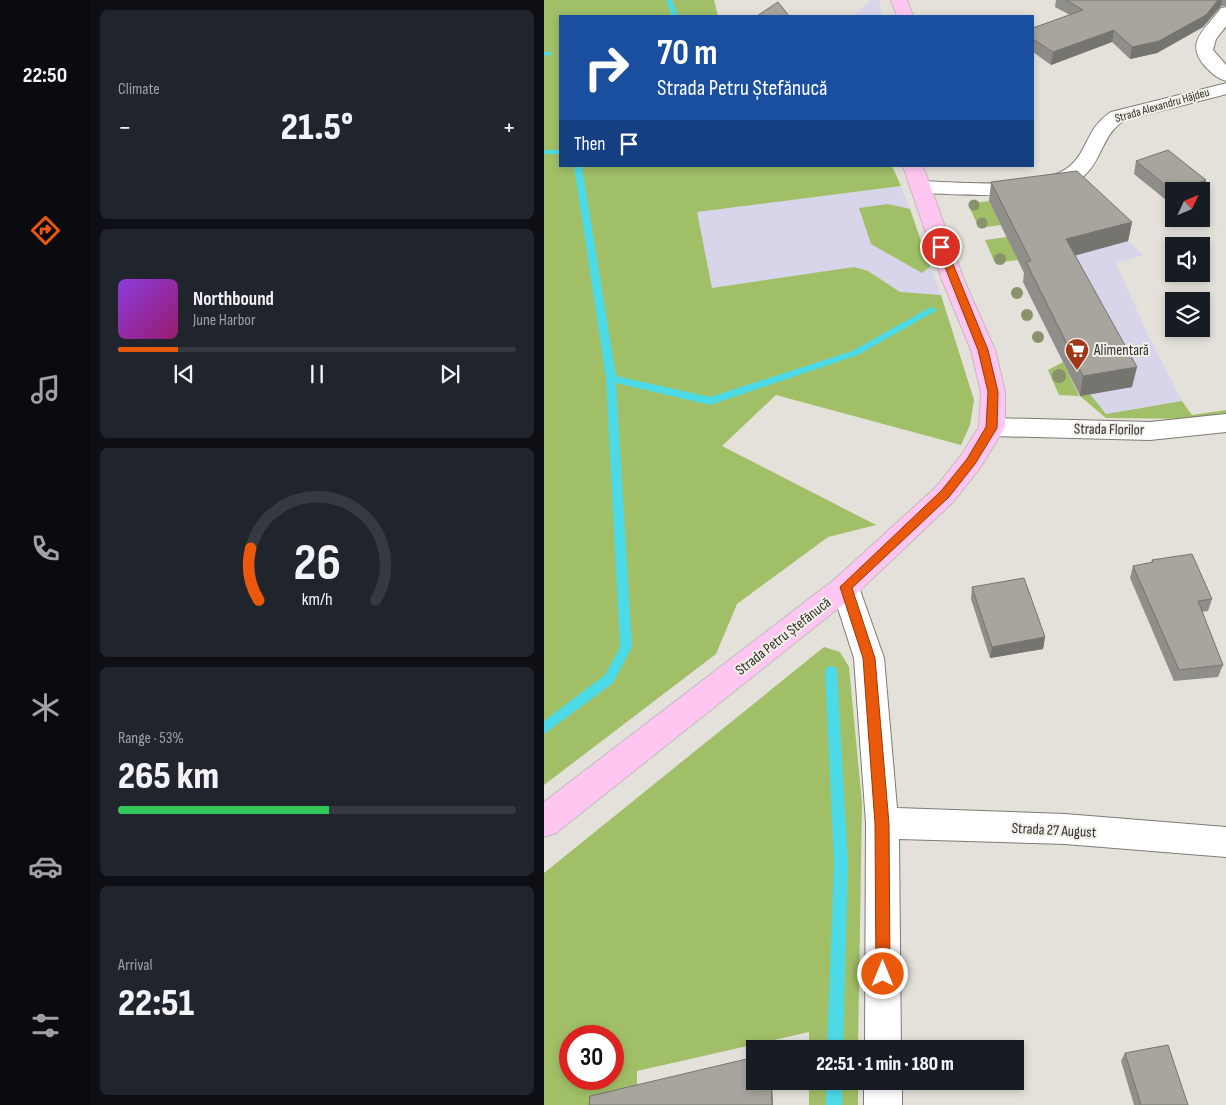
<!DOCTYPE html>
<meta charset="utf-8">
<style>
:root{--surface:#171b24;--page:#20242c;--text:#f1f3f6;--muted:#9ea1a6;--line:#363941;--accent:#ea580c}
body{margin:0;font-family:"Sofia Sans Condensed",sans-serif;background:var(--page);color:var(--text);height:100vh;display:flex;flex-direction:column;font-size:19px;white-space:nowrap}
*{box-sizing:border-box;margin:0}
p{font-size:16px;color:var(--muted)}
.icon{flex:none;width:28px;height:28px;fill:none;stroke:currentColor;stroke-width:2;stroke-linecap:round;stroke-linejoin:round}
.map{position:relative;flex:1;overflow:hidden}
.details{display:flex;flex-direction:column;gap:10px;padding:10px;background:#0d0f14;width:454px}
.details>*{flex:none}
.top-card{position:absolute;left:15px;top:15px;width:475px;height:152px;border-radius:0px;box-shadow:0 2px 8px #0003;background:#1a4fa0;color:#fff;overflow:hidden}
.needle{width:32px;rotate:46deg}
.fabs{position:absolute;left:621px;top:182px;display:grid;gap:10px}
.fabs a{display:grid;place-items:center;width:45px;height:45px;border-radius:0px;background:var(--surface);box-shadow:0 2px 8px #0003;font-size:25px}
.speed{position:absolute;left:15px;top:1025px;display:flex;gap:10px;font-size:25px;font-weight:700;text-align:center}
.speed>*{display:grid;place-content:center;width:65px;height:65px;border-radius:50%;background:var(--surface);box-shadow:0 2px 8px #0003;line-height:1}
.speed .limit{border:8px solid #d22;background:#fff;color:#111}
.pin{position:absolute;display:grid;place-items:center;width:42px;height:42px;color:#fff;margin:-21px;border:2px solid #fff;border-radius:50%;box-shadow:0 1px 5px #0007}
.me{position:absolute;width:55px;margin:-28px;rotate:0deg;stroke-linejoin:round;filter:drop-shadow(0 0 4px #0008)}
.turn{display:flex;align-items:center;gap:18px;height:105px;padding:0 15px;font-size:22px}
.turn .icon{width:65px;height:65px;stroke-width:2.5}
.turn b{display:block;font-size:35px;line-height:42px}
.then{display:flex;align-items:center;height:48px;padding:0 15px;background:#0003;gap:10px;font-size:19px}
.big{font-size:38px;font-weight:800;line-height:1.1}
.details .card{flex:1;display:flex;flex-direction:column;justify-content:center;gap:8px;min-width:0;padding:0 18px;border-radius:8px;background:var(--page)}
.details .dial{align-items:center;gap:0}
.dial svg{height:130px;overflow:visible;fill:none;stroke:var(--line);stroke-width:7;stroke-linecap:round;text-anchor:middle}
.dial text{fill:var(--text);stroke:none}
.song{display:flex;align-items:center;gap:15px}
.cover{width:60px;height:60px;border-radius:8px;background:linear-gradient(135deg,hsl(270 70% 55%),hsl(320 70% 35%))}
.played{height:5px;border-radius:2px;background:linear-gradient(90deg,var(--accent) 15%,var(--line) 15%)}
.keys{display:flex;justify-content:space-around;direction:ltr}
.heat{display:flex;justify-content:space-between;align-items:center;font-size:28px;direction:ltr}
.charge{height:8px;border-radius:4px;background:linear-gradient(90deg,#34c759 53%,var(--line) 0)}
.trip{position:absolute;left:202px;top:1040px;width:278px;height:50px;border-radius:0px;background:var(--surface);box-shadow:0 2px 8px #0003;font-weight:800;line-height:50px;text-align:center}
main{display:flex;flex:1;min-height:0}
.tab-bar{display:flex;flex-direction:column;width:90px;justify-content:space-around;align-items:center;background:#090b0e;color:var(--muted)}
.tab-bar .icon{width:35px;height:35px}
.tab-bar .selected{color:var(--accent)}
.tab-bar b{font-size:22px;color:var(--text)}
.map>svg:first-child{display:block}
.commercial{fill:#d8d4ea}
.green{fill:#a1bf67;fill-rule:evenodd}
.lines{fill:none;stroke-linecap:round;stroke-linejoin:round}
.stream{fill:#4ddae7;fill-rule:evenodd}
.minor-casing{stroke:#7d7b75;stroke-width:2}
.major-casing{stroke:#bdbdbc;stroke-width:2}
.minor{fill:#fff;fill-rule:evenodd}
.major{fill:#ffc6f1;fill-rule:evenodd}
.tree{fill:#89926d}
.wall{fill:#908e88}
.shaded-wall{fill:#75746f}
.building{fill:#a7a59e;stroke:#75746f}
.route{fill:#ea580c;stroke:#983908}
.labels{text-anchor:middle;stroke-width:4;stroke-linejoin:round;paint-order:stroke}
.far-street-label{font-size:12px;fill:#30302d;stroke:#f1efe7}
.poi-label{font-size:15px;fill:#30302d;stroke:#f1efe7;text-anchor:start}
.street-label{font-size:15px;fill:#30302d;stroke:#f1efe7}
</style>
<main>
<nav class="tab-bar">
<b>22:50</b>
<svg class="icon selected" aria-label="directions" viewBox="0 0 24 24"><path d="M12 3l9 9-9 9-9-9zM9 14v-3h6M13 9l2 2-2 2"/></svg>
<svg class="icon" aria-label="music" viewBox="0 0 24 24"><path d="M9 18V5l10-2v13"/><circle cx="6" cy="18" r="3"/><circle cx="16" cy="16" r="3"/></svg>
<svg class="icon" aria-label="phone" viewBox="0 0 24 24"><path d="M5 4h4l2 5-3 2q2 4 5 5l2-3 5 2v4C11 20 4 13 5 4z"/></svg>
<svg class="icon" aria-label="climate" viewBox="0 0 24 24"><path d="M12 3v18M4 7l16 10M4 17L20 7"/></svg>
<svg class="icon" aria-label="car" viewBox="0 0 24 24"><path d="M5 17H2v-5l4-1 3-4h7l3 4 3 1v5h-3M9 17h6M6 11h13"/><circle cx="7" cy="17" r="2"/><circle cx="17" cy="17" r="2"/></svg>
<svg class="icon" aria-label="filters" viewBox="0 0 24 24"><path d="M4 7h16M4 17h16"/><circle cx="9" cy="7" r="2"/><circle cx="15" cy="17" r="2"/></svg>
</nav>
<section class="details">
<div class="card"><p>Climate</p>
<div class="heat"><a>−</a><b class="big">21.5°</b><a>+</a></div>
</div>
<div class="card">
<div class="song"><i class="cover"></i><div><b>Northbound</b><p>June Harbor</p></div></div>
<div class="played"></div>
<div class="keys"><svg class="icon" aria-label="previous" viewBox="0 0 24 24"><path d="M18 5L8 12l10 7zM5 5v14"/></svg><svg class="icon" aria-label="pause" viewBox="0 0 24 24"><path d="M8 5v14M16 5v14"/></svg><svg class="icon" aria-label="next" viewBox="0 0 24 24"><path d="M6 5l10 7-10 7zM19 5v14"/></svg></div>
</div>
<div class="card dial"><svg viewBox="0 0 100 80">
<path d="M14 69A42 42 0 1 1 86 69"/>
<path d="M14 69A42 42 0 0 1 9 37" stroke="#ea580c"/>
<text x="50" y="56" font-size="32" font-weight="700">26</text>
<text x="50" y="72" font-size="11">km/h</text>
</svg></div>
<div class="card"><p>Range · 53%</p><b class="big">265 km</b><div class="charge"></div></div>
<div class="card"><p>Arrival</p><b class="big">22:51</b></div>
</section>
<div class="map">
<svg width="683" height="1105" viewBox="0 0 683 1105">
<rect width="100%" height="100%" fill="#e3e1da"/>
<path class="commercial" d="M327,0H335L338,16H310Z
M357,186L397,295L81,307L66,223Z
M530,190L599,255L572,263L605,337L638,401L562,414L546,394L536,396L479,282L484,281L445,201Z"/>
<path class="green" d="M0,0H170L174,16H16V166H348L357,186L153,212L168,288L310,267L324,271L356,292L397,295L430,400L426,425L417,445L232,395L178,446L332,525L284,537L193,604L172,654L0,785Z
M445,201L457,225L435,228L424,204Z
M344,204L366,209L386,267L378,273L327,244L315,208Z
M463,237L474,260L451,263L441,240Z
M519,362L535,396L546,394L562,414L638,401L648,415L682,410V416L657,419L562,418L536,396L515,395L504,370Z
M280,647L296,652L305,667L318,803L314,1049H265V1032L93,1071V1090L48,1105H0V873ZM26,1036H69V1079H26Z
M265,1081H314V1105H265Z"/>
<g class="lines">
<path class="stream" d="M122,0H128L134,16H128Z
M0,52H7L8,54L0,56Z
M0,150H16V154H0Z
M30,166H38L72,376L166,397L308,351L385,308L388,307L393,310L314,355L166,405L72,383L88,647L69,683L0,734V721L61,675L76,647L62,378Z
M287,666L291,667L293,671L304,863L299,1049H283L290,863L281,671L283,667Z
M282,1081H298V1105H282Z"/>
<g class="minor-casing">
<path id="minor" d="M683,7V25L672,39L669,50L683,66V81C673,79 666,72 660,65C640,42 663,28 677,8Z
M683,83V94L581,120C558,134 559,158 541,175C508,203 418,194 376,193L369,191L366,187L369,183L376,181C414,182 497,191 526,166C544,151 542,128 567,112Z
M683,414V432L606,440L448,436L439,433L435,427L439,421L448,418L606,422Z
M301,576L311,579L315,587L340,658L353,808L521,814L683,827V857L521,844L355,839L357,1049H321L322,823L310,658L287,587L291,579Z
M320,1081H358V1105H320Z"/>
</g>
<g class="major-casing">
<path id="major" d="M347,0H363L369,16H353Z
M359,166H379L420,280L451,350L461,392V427L436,468L410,501L311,595L12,833L0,837V802L291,579L392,487L418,454L435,427L437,392L427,350L398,280Z"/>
</g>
<use href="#minor" class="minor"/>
<use href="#major" class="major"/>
</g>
<g class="tree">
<circle cx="430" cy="205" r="5.5"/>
<circle cx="438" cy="223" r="5.5"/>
<circle cx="456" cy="259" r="6"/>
<circle cx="473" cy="293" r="6"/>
<circle cx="483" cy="315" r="6"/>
<circle cx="494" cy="337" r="6"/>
<circle cx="515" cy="376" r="7"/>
</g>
<path class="wall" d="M512,0H683V6H677L659,27L613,53L586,59L568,42L507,65L489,52V28L526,15L511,7Z
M592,161L662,180L659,193L627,204L590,174Z
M447,182L588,222L584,241L531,255L588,387L536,396L479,282L480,273L445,201Z
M608,560L668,599L664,611L658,612L679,665L674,677L630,681L586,578L589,566L607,563Z
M428,587L501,637L499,649L446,658L427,599Z
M581,1053L644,1105H590L577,1061Z"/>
<path class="shaded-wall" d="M674,0H678L677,6L659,27L613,53L586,59L588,47Z
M570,30L568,42L507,65L509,52Z
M662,180L659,193H658V191H631Z
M630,192V203L627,204Z
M588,222L584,241L519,259L522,239Z
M593,367L588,387L536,396L539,376Z
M501,637L499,649L446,658L448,647Z
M227,1081H228L229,1105H228Z"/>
<path class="building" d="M522,0H674L662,15L615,41L588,47L570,30L509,52L489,39V28L539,10Z
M234,2L245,16H213Z
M624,150L662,180L630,192L592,161Z
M533,171L588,222L522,239L593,367L539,376L482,262L487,261L447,182Z
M648,554L668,599L654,601L679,665L635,670L589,566L609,562L608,560Z
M480,578L501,637L448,647L428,587Z
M624,1045L644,1105H597L581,1053Z
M211,1057V1081H227L228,1105H45L46,1096Z"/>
<path class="route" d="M394,245L402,247L444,350L454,392L453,428L431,464L405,497L308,588L331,658L345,824L346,974L344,979L339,981L334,979L332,974L331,824L319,658L296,587L397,491L423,459L442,427L444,392L434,350L393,247Z"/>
<defs>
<g id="supermarket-pin" transform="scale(1.25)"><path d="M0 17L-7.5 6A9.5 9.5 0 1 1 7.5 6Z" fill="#9f3818" stroke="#f1efe7"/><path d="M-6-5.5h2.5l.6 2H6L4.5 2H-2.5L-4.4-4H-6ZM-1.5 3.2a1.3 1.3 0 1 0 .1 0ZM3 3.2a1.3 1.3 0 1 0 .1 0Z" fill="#fff"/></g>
</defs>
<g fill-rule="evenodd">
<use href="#supermarket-pin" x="533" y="350"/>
</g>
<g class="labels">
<g class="far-street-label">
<text transform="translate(618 105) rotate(-16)" y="4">Strada Alexandru Hâjdeu</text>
</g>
<g class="poi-label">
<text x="550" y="355">Alimentară</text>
</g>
<g class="street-label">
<text transform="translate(565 429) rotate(1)" y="5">Strada Florilor</text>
<text transform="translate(239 636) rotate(-38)" y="5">Strada Petru Ștefănucă</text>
<text transform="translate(510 830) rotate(3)" y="5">Strada 27 August</text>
</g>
</g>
</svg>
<div class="fabs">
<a><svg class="needle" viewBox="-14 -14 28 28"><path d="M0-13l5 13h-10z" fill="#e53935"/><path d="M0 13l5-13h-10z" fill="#9ea1a6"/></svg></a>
<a><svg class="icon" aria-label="sound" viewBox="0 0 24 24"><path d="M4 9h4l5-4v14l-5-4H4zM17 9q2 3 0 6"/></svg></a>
<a><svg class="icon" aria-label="layers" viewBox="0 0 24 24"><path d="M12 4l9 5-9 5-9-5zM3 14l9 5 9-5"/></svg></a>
</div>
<div class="speed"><div class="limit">30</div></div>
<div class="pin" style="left:397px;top:247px;background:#d93025"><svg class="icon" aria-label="arrive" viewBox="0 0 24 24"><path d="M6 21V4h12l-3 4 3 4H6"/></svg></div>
<svg class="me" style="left:339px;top:974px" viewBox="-20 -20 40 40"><circle r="17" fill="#ea580c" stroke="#fff" stroke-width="3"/><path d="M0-11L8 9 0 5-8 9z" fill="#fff"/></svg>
<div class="trip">22:51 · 1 min · 180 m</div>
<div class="top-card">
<div class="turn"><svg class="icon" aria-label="right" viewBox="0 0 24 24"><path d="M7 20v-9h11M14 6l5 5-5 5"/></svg><div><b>70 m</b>Strada Petru Ștefănucă</div></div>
<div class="then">Then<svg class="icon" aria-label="arrive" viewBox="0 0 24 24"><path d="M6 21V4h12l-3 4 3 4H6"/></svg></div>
</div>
</div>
</main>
